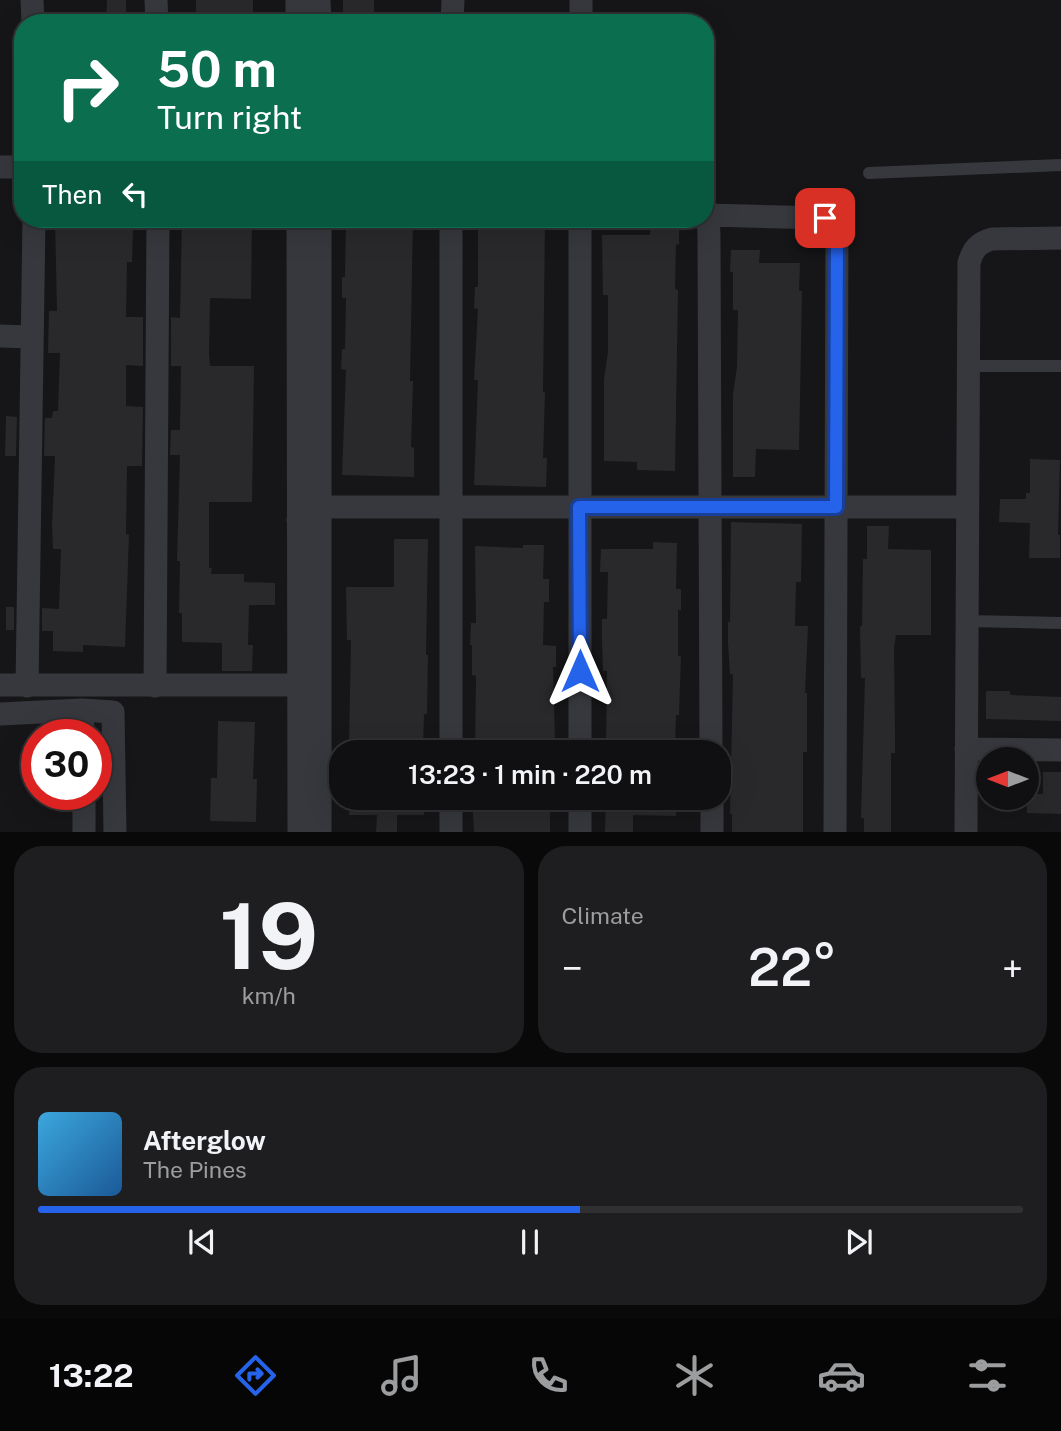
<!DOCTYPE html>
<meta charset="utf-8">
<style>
:root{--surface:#101012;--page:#1e1e20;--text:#f1f3f6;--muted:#9c9d9f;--line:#303032;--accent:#2563eb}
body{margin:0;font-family:"Public Sans",sans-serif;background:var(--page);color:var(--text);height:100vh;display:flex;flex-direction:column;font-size:26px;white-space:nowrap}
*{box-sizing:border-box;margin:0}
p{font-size:23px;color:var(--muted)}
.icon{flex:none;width:38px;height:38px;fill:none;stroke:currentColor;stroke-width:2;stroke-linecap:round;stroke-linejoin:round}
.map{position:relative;height:832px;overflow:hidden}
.sheet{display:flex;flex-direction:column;gap:14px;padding:14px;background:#09090a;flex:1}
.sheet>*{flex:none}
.top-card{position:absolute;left:14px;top:14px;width:700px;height:214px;border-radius:28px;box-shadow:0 7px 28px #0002,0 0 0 2px var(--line);background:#0b6e4f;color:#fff;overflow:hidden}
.needle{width:46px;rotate:270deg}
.controls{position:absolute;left:976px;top:747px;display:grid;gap:14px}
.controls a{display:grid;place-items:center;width:63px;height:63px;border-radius:50%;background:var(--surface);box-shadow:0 7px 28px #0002,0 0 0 2px var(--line);font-size:35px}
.speed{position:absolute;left:21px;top:719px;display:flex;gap:14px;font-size:35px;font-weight:700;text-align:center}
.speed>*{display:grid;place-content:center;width:91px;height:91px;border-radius:50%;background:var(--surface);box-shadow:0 7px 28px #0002,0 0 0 2px var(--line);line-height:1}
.speed .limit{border:10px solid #d22;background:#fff;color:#111}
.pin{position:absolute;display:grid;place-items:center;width:60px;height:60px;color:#fff;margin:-30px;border-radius:14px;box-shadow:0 4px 10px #0006}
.me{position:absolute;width:77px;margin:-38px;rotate:0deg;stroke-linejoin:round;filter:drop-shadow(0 0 5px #0008)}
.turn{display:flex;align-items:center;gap:24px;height:147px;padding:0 28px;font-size:32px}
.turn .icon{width:91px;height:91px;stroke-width:2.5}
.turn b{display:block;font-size:49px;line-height:60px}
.then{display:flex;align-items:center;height:66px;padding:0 28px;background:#0003;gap:14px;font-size:26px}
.big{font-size:52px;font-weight:600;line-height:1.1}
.sheet .card{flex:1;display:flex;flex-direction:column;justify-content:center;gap:10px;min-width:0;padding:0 24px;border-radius:28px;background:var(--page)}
.sheet .dial{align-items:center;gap:0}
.dial b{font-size:91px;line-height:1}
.song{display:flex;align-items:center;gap:21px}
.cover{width:84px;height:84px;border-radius:10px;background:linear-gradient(135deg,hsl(200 70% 55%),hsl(210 70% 35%))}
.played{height:7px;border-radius:4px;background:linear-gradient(90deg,var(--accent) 55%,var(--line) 55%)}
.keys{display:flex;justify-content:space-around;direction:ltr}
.heat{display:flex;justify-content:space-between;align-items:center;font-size:38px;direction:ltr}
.sheet .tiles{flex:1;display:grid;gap:14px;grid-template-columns:1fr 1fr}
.card:last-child{grid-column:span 2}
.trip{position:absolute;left:329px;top:740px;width:402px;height:70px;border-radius:28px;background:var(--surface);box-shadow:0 7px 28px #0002,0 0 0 2px var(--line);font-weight:600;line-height:70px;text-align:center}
.tab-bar{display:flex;height:112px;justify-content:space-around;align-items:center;background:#060607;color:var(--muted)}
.tab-bar .icon{width:49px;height:49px}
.tab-bar .active{color:var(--accent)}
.tab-bar b{font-size:32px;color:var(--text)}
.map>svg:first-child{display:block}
.building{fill:#29292c}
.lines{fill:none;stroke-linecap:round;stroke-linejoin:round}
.lane{stroke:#37383d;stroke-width:12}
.street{stroke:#37383d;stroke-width:23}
.route-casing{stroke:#184099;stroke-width:18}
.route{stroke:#2563eb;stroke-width:12}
</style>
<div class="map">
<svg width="1061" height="833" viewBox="0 0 1061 833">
<rect width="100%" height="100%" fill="#161618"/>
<path class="building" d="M107,0H126V23H106Z
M196,0H253V23H196Z
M343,0H374V23H343Z
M55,219H80V229L133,230L132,262H127L126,317H143V366L126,365V406L143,407L142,466H127L126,534L129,535L125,647L83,645V652L53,651V631H42V608L59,609L61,549H53L52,527L55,456H44L45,418H52L53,411H58L60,353H48L49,311H57Z
M182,219H252L251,299L210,298L209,353L210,366H254L252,502H209V568H212L211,574H244V582L275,583V605H249L248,645H253L252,671H222V643L182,642V613H179L180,561H177L180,455H170L171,430H180L181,366H171V317L180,318Z
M346,219H413L410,381H413L411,447L414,448V477L342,475L346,370L341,369L342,349H345L346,298H342V277H345Z
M478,220L545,222L543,392H545L543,458H547L546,487L474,485L478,380H474L478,309L474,308L475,287H478Z
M651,222L679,223V245L676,244L675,289L678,290L675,471L637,470V462L604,461V379L608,352V295H603L602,235H650Z
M731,250H760L759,263H800L799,291H802L799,450L756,449L755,477H733V394L737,367L738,310H733V272H730Z
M6,416L17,417L16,456H5Z
M1030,459L1060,460L1058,535H1060V558H1029L1030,523L999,522L1000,499H1026V493H1030Z
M731,522L802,524L801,582H796L795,626H808L805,693H807V752H803V832H732V814H730L733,674H730L728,643V622H730Z
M867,526H889L888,549L931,550V635H896L894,648L895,734V753H891V832H864V818H861L865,678H861L860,626H862L863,559H867Z
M394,539H428L426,655H428L427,714H424L423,746L349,745L351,640H347L346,587H394Z
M653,542L677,543L676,589H681V610H678V656H681L679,715H676L675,747L606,745L607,671H603L602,640V619H607L608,572H600L601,549H653Z
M523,545H544L543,579H549V602H544L543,645L556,646V667H553L555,740L505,739V750L475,749L476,676L472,675V645H470L471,623H476L475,546L523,548Z
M6,607H14V630H6Z
M986,691H1010V695L1061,697V721L986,719Z
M218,721L255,722L253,779H257L256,822L210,821L211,778H217Z
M1043,772H1061V814L1027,813V794H1043Z
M350,798H424V815H397V832H376L377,815H349Z
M472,798H550V832H474Z
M606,798H676V816L633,815V832H605Z"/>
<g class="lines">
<path class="lane" d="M869,173L1061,165
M968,366H1061
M967,621L1061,623"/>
<path class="street" d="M32,0L33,23
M156,0L157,23
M297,0V23
M319,0L320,23
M452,23L453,0
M581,23V0
M0,167H23
M705,215H708L709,235L711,752
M708,215L825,218L834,221L837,229L835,833
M298,219L299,833
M320,219V833
M580,219V752
M0,336L32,337
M298,520L320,507H967
M0,685H298
M27,686L34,219
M155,686L158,219
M82,710L83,735
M0,714L82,710L113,712L115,833
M966,749L1061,750
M451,752V219
M84,794V833
M451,798V833
M580,798V833
M712,798V833
M966,833L969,263C973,249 978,243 992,239L1061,238"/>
</g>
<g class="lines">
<g class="route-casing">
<path id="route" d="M580,671L579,507H836L837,229L834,222L825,218"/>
</g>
<use href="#route" class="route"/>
</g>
</svg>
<div class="controls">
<a><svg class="needle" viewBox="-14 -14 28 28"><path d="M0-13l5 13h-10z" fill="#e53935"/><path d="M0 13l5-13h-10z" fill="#9c9d9f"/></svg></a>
</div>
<div class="speed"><div class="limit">30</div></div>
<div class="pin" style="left:825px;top:218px;background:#d93025"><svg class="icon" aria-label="arrive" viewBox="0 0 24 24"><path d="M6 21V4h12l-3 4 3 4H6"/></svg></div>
<svg class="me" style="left:580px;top:671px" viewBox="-20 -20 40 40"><path d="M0-17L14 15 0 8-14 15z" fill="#2563eb" stroke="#fff" stroke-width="4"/></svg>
<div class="trip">13:23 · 1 min · 220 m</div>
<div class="top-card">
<div class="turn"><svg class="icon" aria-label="right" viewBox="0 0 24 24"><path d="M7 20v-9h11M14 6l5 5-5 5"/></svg><div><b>50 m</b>Turn right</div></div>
<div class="then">Then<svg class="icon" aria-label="left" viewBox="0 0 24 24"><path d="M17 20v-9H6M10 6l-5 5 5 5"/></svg></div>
</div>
</div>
<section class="sheet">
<div class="tiles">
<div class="card dial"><b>19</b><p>km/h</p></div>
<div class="card"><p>Climate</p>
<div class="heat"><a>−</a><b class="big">22°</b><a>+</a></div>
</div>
<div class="card">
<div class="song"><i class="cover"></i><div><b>Afterglow</b><p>The Pines</p></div></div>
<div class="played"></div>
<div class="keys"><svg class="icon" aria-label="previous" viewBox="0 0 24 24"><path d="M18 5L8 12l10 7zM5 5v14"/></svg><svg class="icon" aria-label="pause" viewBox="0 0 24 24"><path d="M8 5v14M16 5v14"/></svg><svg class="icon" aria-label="next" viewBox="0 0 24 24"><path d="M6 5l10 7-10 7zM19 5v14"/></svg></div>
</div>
</div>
</section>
<nav class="tab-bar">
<b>13:22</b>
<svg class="icon active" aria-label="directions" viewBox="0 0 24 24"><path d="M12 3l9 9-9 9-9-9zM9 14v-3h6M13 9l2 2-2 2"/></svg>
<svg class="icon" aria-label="music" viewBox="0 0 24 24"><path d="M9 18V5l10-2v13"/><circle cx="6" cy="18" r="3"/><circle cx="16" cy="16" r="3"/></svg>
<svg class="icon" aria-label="phone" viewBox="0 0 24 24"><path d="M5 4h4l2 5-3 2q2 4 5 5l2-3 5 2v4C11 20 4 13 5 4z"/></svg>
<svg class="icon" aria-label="climate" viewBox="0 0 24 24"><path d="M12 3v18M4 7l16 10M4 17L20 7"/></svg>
<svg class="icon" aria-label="car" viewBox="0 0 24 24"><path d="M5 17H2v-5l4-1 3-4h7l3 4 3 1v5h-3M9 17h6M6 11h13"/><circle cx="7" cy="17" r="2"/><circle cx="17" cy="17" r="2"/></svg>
<svg class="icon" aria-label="filters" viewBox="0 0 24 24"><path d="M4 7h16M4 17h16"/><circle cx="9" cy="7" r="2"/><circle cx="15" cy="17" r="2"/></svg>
</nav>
